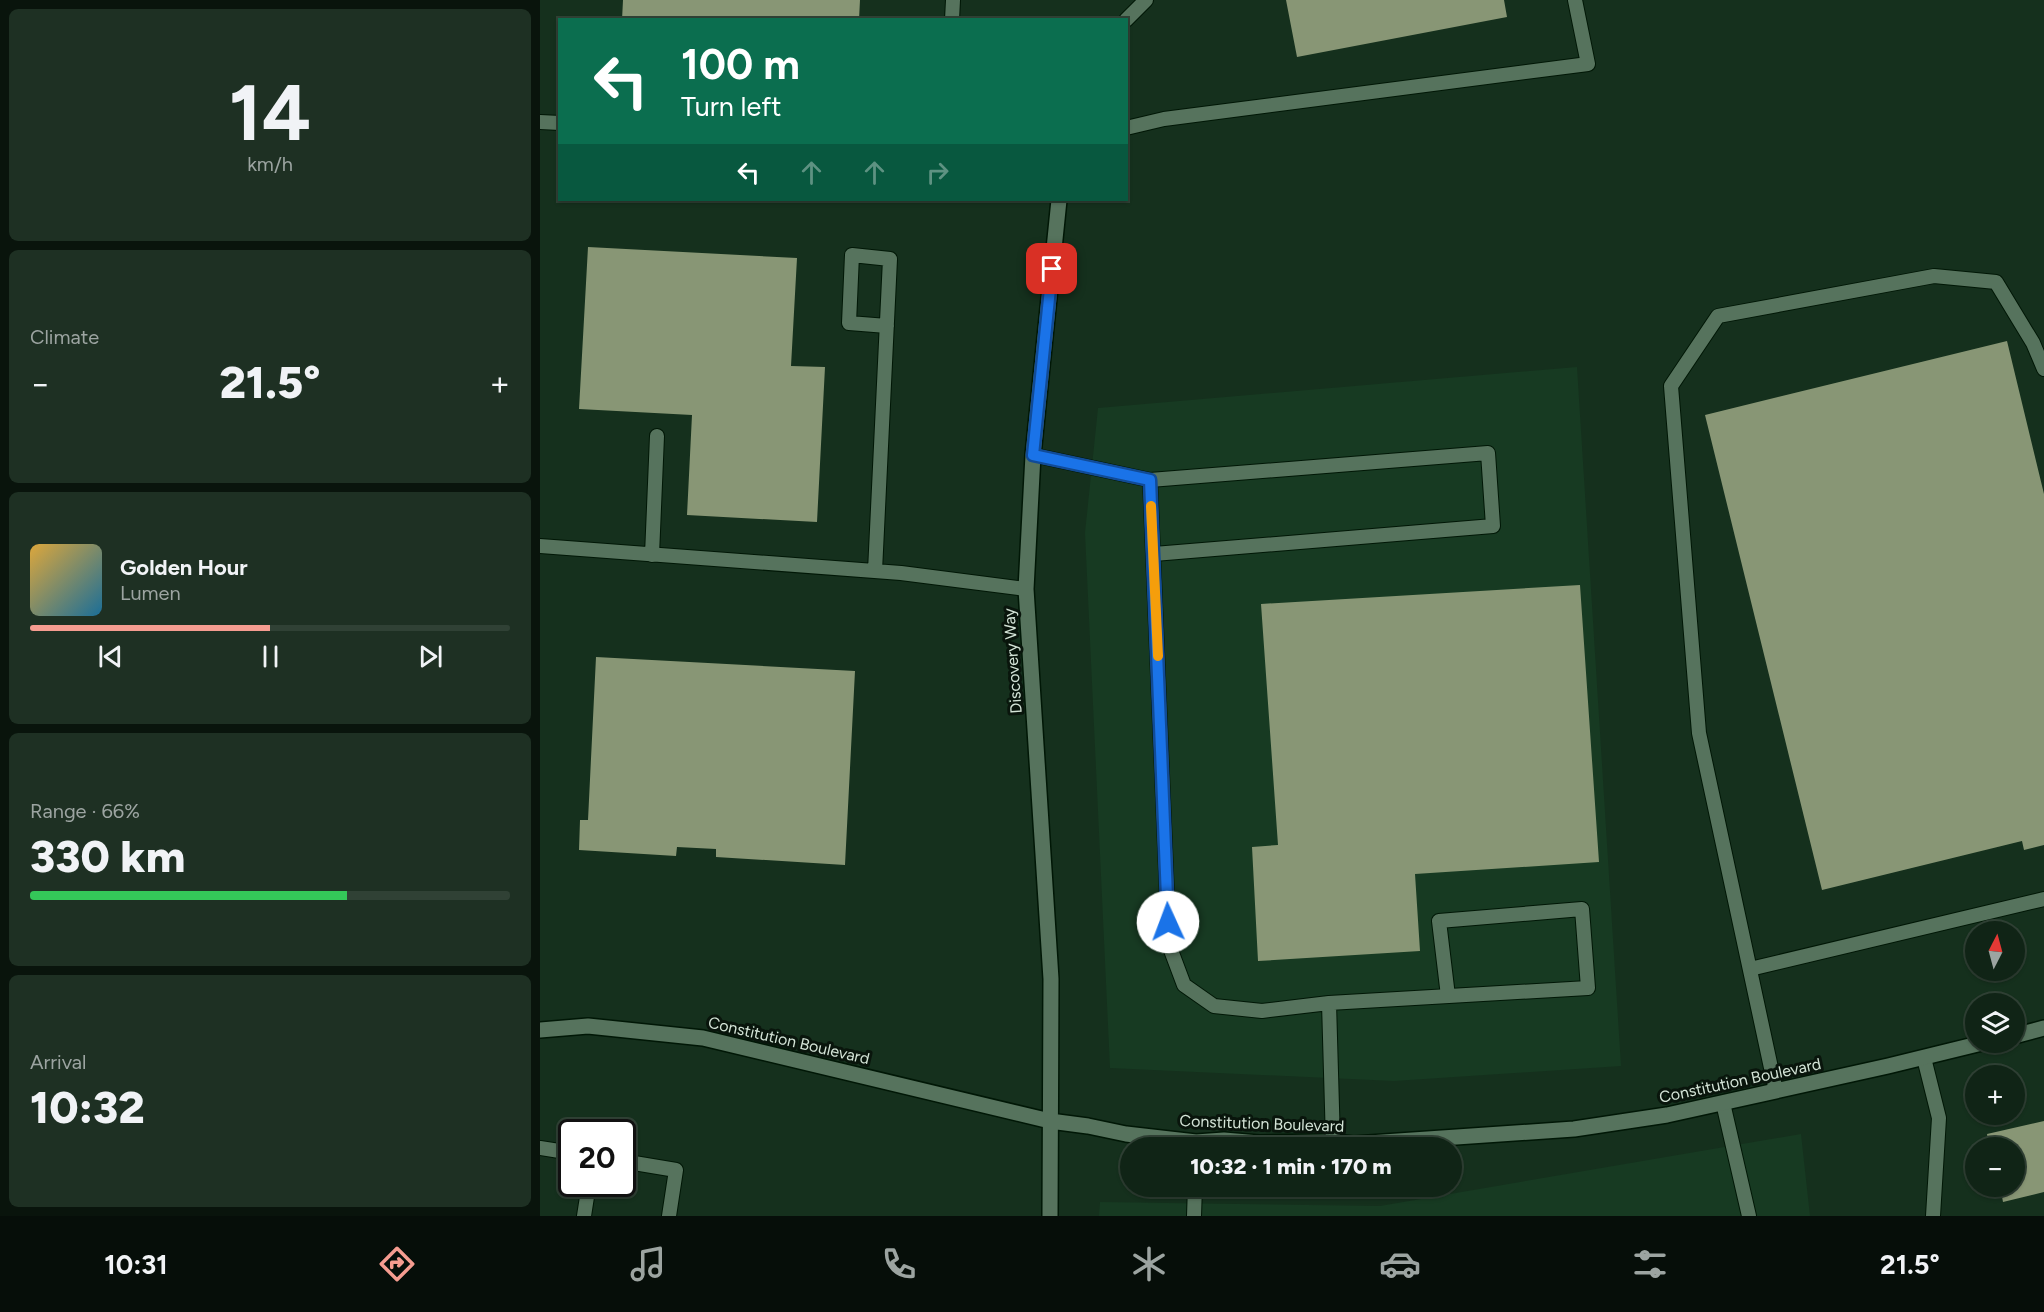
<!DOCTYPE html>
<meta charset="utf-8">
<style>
:root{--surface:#102416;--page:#1e3023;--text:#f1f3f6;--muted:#9ca4a1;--line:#304135;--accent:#f59c90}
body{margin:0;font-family:Figtree,sans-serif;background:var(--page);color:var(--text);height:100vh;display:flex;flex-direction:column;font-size:22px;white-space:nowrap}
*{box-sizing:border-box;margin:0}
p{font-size:20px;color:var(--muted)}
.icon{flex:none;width:33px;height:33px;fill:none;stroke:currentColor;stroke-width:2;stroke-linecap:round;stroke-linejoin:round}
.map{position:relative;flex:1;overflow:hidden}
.panel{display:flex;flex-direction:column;gap:9px;padding:9px;background:#09140c;width:540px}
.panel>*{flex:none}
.hud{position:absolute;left:18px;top:18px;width:570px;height:183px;border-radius:0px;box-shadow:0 2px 4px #0004,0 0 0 2px var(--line);background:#0b6e4f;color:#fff;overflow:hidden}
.needle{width:39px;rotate:6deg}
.controls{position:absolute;left:1425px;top:921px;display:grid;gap:12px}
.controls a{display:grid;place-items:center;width:60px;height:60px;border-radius:50%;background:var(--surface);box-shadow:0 2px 4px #0004,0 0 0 2px var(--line);font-size:30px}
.speed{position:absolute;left:18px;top:1119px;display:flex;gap:12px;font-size:30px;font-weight:700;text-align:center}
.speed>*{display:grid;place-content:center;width:78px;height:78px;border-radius:50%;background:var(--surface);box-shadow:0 2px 4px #0004,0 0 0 2px var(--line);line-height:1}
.speed .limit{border:3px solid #111;border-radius:9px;background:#fff;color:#111}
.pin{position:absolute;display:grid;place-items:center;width:51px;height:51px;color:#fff;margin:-26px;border-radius:12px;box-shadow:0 3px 9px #0006}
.me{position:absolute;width:66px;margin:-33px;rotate:358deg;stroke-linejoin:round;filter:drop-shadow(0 0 4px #0008)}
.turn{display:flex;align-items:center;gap:21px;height:126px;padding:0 24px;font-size:27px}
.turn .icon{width:78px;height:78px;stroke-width:2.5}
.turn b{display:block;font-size:42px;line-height:51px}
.lanes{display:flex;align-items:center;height:57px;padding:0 24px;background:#0003;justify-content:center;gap:30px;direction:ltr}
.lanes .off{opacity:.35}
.big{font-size:45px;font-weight:800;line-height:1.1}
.panel .tile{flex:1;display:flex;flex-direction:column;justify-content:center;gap:9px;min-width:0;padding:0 21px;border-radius:9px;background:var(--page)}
.panel .dial{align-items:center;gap:0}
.dial b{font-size:78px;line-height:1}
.song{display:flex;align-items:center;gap:18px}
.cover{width:72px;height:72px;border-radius:9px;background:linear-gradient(135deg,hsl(40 70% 55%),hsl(200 70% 35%))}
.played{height:6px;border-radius:3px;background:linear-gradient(90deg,var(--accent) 50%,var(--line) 50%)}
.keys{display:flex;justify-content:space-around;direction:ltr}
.heat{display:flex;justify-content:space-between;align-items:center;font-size:33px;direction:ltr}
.charge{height:9px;border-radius:4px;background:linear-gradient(90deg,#34c759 66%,var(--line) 0)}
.trip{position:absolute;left:580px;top:1137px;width:342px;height:60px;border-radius:30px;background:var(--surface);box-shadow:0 2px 4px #0004,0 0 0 2px var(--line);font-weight:800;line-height:60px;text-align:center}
.tabs{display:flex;height:96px;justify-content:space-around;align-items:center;background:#060e09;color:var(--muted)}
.tabs .icon{width:42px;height:42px}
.tabs .active{color:var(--accent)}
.tabs b{font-size:27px;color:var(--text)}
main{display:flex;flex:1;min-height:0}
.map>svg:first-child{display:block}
.built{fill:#173a22}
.building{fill:#889675}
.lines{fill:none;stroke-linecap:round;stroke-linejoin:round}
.service-casing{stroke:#001706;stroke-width:16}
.minor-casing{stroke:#001706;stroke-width:18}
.service{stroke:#56735d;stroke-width:14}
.minor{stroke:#56735d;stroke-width:15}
.route-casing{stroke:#114b97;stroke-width:15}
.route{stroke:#1a73e8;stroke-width:10}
.slow{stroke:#f59e0b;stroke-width:10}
.labels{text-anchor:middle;stroke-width:6;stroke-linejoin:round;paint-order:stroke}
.street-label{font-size:16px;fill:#d4e4d7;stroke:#09150c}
</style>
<main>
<section class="panel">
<div class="tile dial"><b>14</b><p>km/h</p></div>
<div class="tile"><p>Climate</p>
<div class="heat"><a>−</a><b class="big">21.5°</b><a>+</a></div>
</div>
<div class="tile">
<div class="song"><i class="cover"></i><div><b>Golden Hour</b><p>Lumen</p></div></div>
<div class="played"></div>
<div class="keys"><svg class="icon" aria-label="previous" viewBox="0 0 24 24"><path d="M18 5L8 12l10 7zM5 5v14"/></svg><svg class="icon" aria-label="pause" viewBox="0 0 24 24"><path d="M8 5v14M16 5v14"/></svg><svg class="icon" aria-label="next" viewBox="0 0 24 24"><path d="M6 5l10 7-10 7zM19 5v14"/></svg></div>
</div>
<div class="tile"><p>Range · 66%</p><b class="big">330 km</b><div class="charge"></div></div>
<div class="tile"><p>Arrival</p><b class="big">10:32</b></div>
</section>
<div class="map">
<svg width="1504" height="1216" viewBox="0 0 1504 1216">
<rect width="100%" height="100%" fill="#15301d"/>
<path class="built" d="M1037,367L1081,1066L854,1081L570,1068L545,533L558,408Z
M1261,1134L1270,1216H559L560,1202L840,1206Z"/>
<path class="building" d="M83,0H320L319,20H82Z
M746,0H964L967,17L757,57Z
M48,247L257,258L251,366L285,367L277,522L147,515L152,415L39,409Z
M1467,341L1504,494V845L1484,850L1482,841L1282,890L1165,415Z
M1040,585L1059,862L875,874L880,951L718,961L712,847L738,845L721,604Z
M56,657L315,671L305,865L176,857V849L137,847L136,856L39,850L40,820H48Z
M1504,1121V1192L1463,1202L1460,1186H1474V1148H1450L1447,1134Z"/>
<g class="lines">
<g class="service-casing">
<path id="service" d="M412,20L413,0
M586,20L606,0
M0,122L20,123
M586,128L624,119L1048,64L1035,0
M493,455L610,480L629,945L644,985L674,1006L722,1011L789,1003
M610,480L948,453L953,526L614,554
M0,546L361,573L486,589
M112,555L117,436
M335,571L350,259L312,255L309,323L347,326
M1210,969L1504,899
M1384,1058L1399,1118L1393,1216
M1236,1091L1159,733L1131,386L1178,316L1394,276L1456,282L1493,343L1504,369
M1183,1103L1209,1216
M793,1142L789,1003L1048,988L1042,909L899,921L908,996
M0,1148L32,1153
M82,1161L136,1170L129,1216
M44,1216L49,1184
M654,1216L655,1186"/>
</g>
<g class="minor-casing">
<path id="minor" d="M0,1030L48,1026L163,1038L510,1121L548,1126L586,1134L656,1142L684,1140L719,1143L793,1142L814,1144L1034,1129L1127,1115L1348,1066L1446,1042
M1474,1036L1504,1028
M510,1216L511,979L486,589L493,455L519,200"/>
</g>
<use href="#service" class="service"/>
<use href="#minor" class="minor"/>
</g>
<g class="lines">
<g class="route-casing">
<path id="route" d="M512,269L493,455L610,480L628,922"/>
</g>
<use href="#route" class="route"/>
<path class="slow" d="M611,506L618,656"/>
</g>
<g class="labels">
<g class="street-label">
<text transform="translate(472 661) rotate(-94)" y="6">Discovery Way</text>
<text transform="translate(249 1040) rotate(13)" y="6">Constitution Boulevard</text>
<text transform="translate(1200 1080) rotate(-12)" y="6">Constitution Boulevard</text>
<text transform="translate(722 1123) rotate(2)" y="6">Constitution Boulevard</text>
</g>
</g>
</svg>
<div class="controls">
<a><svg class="needle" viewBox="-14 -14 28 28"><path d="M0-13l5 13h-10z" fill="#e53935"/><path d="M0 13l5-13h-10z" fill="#9ca4a1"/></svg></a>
<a><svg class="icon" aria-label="layers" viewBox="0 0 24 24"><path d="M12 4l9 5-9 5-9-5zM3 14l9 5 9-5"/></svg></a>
<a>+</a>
<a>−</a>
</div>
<div class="speed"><div class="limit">20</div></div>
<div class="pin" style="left:512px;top:269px;background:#d93025"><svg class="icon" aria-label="arrive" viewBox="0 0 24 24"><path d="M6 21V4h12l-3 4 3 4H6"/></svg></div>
<svg class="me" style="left:628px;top:922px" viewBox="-20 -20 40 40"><circle r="19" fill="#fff"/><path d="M0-13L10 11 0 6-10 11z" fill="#1a73e8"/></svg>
<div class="trip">10:32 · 1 min · 170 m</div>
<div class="hud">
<div class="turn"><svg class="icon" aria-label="left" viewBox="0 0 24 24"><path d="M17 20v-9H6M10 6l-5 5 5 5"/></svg><div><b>100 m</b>Turn left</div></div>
<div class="lanes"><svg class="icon" aria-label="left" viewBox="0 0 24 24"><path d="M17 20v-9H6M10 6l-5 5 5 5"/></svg><svg class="icon off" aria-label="ahead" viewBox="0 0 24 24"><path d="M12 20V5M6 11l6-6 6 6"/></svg><svg class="icon off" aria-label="ahead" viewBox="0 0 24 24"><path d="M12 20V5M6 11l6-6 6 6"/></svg><svg class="icon off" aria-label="right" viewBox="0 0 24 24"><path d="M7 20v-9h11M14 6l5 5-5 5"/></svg></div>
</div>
</div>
</main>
<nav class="tabs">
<b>10:31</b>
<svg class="icon active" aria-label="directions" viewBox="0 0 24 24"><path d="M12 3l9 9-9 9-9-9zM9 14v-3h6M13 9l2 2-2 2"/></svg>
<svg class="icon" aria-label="music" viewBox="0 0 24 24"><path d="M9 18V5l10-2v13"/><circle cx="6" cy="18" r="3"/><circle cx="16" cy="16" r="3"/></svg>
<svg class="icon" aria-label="phone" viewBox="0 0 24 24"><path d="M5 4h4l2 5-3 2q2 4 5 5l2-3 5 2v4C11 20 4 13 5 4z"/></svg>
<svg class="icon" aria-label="climate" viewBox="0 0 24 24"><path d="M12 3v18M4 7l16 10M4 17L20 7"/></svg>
<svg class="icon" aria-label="car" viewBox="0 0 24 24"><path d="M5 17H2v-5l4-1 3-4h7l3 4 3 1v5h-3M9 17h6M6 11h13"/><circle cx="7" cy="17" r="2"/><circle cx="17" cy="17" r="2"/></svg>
<svg class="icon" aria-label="filters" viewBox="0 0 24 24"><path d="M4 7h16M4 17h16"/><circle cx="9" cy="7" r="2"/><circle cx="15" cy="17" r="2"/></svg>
<b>21.5°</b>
</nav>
